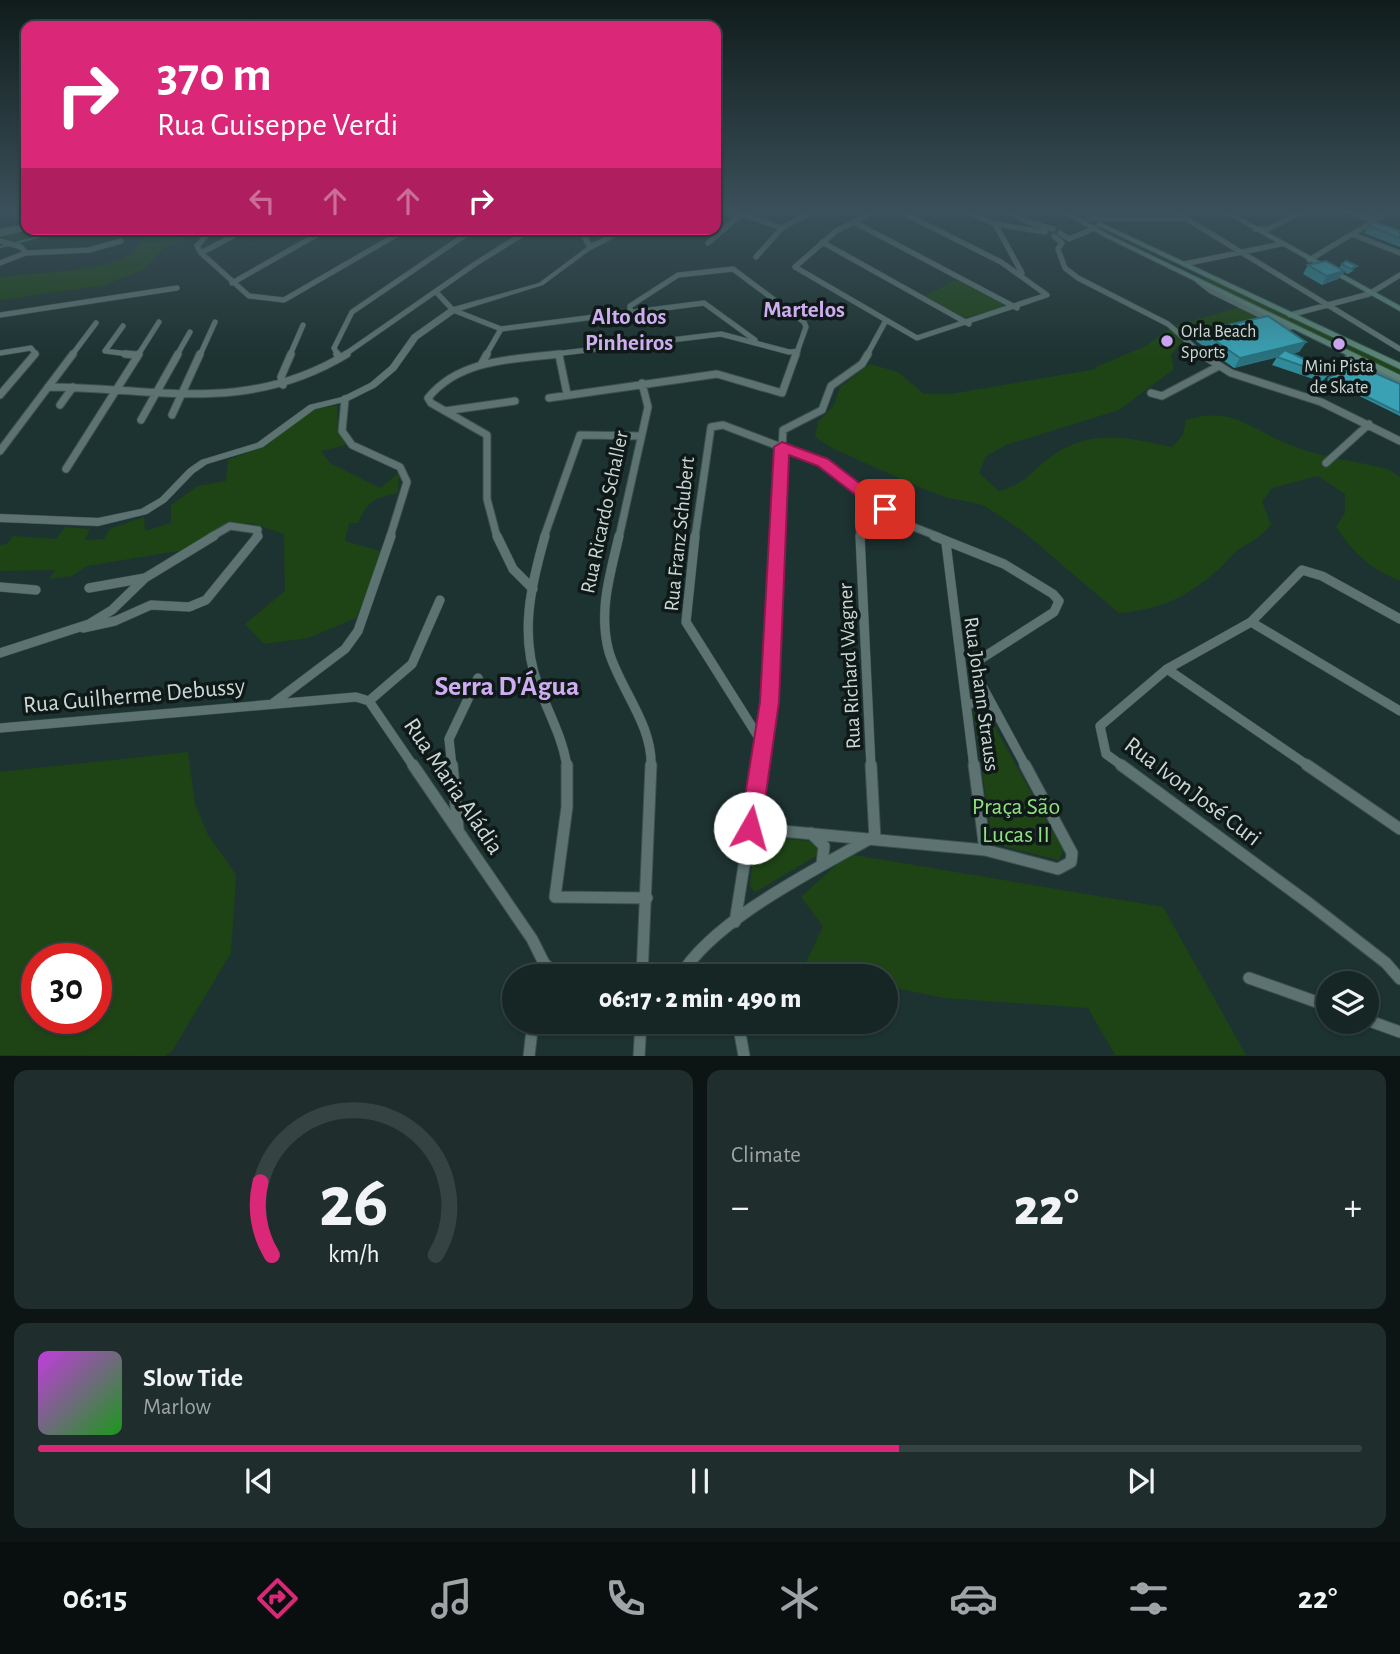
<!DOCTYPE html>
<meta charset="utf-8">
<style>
:root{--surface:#162625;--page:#1f2e2d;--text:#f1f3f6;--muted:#9ea5a7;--line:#354342;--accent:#db2777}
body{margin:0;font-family:"Alegreya Sans",sans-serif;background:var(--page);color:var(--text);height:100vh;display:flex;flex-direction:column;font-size:26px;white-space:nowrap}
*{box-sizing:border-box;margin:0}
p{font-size:23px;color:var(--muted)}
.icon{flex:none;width:38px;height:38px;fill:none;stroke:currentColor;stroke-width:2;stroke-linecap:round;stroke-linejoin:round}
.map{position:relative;height:1056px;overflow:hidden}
.sheet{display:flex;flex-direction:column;gap:14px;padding:14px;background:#0c1514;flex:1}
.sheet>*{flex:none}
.top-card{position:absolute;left:21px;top:21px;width:700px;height:214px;border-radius:14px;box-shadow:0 2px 5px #0004,0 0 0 2px var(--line);background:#db2777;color:#fff;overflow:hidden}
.buttons{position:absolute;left:1316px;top:971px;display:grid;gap:14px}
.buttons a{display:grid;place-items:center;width:63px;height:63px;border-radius:50%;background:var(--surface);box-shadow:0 2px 5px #0004,0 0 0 2px var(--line);font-size:35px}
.speed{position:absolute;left:21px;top:943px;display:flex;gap:14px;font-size:35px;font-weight:700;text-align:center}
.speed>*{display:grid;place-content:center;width:91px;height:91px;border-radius:50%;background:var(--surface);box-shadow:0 2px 5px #0004,0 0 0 2px var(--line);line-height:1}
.speed .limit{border:10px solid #d22;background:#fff;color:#111}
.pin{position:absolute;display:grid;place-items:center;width:60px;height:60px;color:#fff;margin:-30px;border-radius:14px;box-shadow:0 4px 10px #0006}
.me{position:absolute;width:77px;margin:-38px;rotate:7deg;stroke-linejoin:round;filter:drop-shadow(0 0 5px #0008)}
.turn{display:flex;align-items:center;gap:24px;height:147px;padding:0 21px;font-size:32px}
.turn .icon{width:91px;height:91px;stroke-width:2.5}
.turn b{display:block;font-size:49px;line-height:60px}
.lanes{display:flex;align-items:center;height:66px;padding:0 21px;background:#0003;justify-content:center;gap:35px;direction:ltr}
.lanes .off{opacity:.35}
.big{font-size:52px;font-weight:800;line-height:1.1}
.sheet .tile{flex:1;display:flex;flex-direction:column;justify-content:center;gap:10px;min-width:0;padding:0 24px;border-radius:14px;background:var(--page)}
.sheet .dial{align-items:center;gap:0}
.dial svg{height:182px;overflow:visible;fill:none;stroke:var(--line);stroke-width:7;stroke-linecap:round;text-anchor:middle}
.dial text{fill:var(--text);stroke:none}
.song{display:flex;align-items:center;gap:21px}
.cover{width:84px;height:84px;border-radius:10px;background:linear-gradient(135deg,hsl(290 70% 55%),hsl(120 70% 35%))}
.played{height:7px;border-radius:4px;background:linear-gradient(90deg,var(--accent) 65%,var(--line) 65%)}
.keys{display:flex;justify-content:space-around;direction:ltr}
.heat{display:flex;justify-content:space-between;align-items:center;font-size:38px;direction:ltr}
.sheet .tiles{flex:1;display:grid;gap:14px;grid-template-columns:1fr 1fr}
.tile:last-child{grid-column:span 2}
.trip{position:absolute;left:502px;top:964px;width:396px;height:70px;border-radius:35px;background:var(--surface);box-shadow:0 2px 5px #0004,0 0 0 2px var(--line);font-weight:800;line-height:70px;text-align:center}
.dock{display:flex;height:112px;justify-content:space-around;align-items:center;background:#090f0f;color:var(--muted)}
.dock .icon{width:49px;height:49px}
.dock .selected{color:var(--accent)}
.dock b{font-size:32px;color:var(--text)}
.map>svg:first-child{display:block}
.green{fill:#1e4415;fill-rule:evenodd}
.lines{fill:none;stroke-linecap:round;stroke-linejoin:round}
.stream{stroke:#507a8d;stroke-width:2}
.minor-far3-casing{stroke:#3c504e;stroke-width:6}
.minor-far2-casing{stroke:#3c504e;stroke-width:9}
.minor-far1-casing{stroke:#3c504e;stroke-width:10}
.minor-casing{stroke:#3c504e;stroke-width:13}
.tertiary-casing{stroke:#3c504e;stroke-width:1}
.secondary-casing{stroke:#3c504e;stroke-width:2}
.minor-far3{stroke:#5c7371;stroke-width:5}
.minor-far2{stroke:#5c7371;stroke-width:7}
.minor-far1{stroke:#5c7371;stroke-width:9}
.minor{stroke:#5c7371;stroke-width:11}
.tertiary{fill:#5c7371;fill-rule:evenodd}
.secondary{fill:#5a8477;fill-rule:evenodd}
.wall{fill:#318a9a}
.shaded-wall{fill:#28717d}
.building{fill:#39a1b3;stroke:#28717d;stroke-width:2}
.route{fill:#db2777;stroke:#8e194d;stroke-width:2}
.poi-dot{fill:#c9a5ee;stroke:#0f1918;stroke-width:2.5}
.labels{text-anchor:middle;stroke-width:7;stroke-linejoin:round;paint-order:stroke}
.far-poi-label{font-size:18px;fill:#cbd8d6;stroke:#0f1918;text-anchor:start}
.street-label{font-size:21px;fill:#cbd8d6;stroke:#0f1918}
.far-district-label{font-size:23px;font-weight:bold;fill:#ceadf1;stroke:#0f1918}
.near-street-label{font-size:24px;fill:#cbd8d6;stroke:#0f1918}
.near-park-label{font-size:24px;fill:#92e181;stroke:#0f1918}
.district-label{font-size:28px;font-weight:bold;fill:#ceadf1;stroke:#0f1918}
</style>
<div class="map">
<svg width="1400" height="1056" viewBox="0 0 1400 1056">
<rect width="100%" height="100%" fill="#1d3331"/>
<path class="green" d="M29,229H83L27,244L0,236Z
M157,229H204L164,248L144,269L106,285L0,300V277C31,272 134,274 142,239Z
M1201,278L1212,280L1400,369V376Z
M956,280L1000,302L1005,307L965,318L925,296Z
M1240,307L1262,320L1186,336L1171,355L1174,369L1119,410L1006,445L986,456L979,473L999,491C1031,481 1028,473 1052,456C1092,428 1128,438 1172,447L1183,435L1186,420C1232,406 1248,427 1288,444C1318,457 1355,461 1388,469L1400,477V581C1371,569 1353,553 1336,527L1345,513V494L1318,476L1272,488L1262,502L1271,524C1261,538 1251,541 1238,550C1230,556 1225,564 1218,570C1185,598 1162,609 1119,613L1020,529L983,505L945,497L919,487L834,449L815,437L818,422L834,405L840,387L870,364L898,372L924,394H951L1097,369L1096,367L1146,346L1173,326Z
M337,406L338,430L346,445L321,451L330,463L380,488L399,473L398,493C374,498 368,500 358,523H349L345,541L384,552L356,618L308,638L264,644L245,624L285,591L284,534L252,523H232L190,549L87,566L72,576L49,579L55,570L0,571V545L7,544L13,536L56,539L65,527L90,529L85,540L104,539L110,529L144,517L145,531L171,523V505L198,486L226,481L228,460L265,446L314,408Z
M985,709L1063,850L1059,860L999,845L992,839L974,715L975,710Z
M188,752L195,804L207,833L236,875L231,953L172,1051L165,1056L0,1055V772ZM37,959H96V1018H37Z
M762,837L811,841L817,846L818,855L755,892L750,886L754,844Z
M848,854L1163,907L1246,1055H1115L1088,1008L944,998L886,986V976H800L823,926L801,897Z"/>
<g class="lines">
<path class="stream" d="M15,243L70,229
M0,247L9,245"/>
<g class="minor-far3-casing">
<path id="minor-far3" d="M877,210L836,231L795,267L917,338L1047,295L1001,262L897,210
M962,210L995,224L1022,273
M1004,210L1028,222L1053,229
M1172,210L1400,349
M1344,210L1376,221
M741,214L782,228
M1089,219H1184
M854,222L1017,308
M995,224L1045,232
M212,229L197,246L201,253L249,296L284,300L398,234V229
M1255,229H1268L1306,210
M1060,233L1069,239L1095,228
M0,234L26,228
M1354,235L1400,253
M1054,236L1062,243L1058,249L1065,268L1078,278L1168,324L1203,355
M0,241L21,247L26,253
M822,242L969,324
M708,243L746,210
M591,247L625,229
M201,253L246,229
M756,257L782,228L815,210
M1309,260L1392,210
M0,263L26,253L89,250L121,241
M1184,264L1281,244
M1198,281L1211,291L1284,327H1293
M232,283L327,229
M437,293L453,310L501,329L704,303L755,340
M630,310V306L678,275L733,269L804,322L806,327L796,355
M0,315L177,288
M1290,315L1369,294L1400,275
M123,326L105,351L136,355
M0,353L31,348L35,353L33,355
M72,355L96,323
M138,355L159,322
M177,355L190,332
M200,355L215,322
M290,355L303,325
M338,355L334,348L352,312L474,229
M344,355L475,264L531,229
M486,355L501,329
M546,355L721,334L789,352L798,351
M867,355L885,322"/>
</g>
<g class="minor-far2-casing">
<path id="minor-far2" d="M125,354L136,355
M337,354L339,357
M1201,354L1231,373L1321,402L1400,441
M559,355L567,394
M1348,358L1400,383
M482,363L487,354
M283,385L281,377L291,354
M48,387C158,388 246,415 347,354
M1151,393L1162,396L1219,366
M0,395L35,354
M549,398L717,374L782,393L796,354
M345,399L342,431L352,445L400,467L407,482L390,537
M60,405L73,387
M445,411L515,401
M172,415L200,354
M141,420L178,354
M0,451L73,354
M1326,463L1369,424
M66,469L139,354
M211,537L230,526L258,530L256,537
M497,537L487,499V435L431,403L428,398C459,359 514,359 560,354
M544,537L580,435L641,436
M619,537L648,407L642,383
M695,537L711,427L723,425L823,463L901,522L939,537
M778,537L783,430L822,410L831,386L862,364L868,354
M860,537C860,522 856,506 867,495"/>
</g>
<g class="minor-far1-casing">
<path id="minor-far1" d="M497,536L513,569L533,589
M545,536C531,585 519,635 538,685C548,712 563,738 567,767
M619,536C610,575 598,612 609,652C621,691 653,725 651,767
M695,536L686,622L761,741
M860,536L871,767
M934,536L1004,564L1053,594L1059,601L1054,612L976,662L975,673L1026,767
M946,543L974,767
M0,587L36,590
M89,588L145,578
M1251,622L1400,711
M83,628L115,621L151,605L189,607L206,600L258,536
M0,653L89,624L112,610L145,578L214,536
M1167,669L1310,767
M369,701L412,664L440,600
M272,704L345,649L358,631L391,536
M966,704L990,702
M0,728L356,697L369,701L414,767
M452,767L449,739L478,678
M760,767L770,702L778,536
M1124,767L1106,754L1100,726L1167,669L1251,622L1302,570L1322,576L1400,619"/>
</g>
<g class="minor-casing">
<path id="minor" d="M413,765L532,939L544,963L558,976
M452,765L458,829
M567,765V807L555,897L647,898
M871,765L875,839
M974,765L985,850
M1121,765L1310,904L1386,963L1400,979
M1307,765L1400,829
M750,828L985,850L1058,869L1071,862L1072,853L1025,765
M811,833L824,846L822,864
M735,922L760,765
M541,976L544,963
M642,976L651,765
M680,976C715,919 813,871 871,838
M1249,978L1328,1006
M1367,1020L1400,1032
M738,1022L744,1056
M529,1056L533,1022
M639,1056L641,1022"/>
</g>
<g class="tertiary-casing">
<path id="tertiary" d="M584,229H590L588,238L594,247L593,248L543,285L456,312L418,339L396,370L376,387L348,401L315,409L263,447L207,464L194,473L166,502L147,514L98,526L0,522V514L98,518L141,509L160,498L188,469L201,460L257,443L309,405L342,397L370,383L390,366L412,335L450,308L539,283L587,247L582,238Z"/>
</g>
<g class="secondary-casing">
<path id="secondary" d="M1058,210H1066L1111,236L1400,375V381L1107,238Z
M1219,210H1227L1400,306V311Z
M1097,223H1101L1400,363V369L1097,225Z
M26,224V228L0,233V229Z"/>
</g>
<use href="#minor-far3" class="minor-far3"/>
<use href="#minor-far2" class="minor-far2"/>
<use href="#minor-far1" class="minor-far1"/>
<use href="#minor" class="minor"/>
<use href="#tertiary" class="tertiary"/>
<use href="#secondary" class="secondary"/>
</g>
<path class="wall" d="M1261,210H1289L1287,213L1279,217Z
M1369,226L1400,231V247L1364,233Z
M1342,264L1354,270L1348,274L1344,272L1338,279L1322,285L1303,274L1308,265L1339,268Z
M1201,331L1306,342L1299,352L1292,353L1328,375L1322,382L1272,365L1277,357L1234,368L1196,341Z
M1329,378L1400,384V416L1327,380Z"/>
<path class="shaded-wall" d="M1283,210H1289L1287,213L1279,217Z
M1344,271L1338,279L1322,285L1327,276Z
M1306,342L1299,352L1234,368L1240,358Z"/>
<path class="building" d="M1376,222L1400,231V238L1369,226Z
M1326,261L1344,271L1327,276L1308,265Z
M1346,261L1357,266L1351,269L1342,264Z
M1268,316L1306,342L1240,358L1201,331Z
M1285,350L1329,371L1328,375L1277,357Z
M1350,362L1400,384V413L1329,378Z"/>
<linearGradient id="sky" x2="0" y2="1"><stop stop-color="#101c1b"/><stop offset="0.59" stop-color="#3a505a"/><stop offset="1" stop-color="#3a505a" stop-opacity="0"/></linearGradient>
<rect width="1400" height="358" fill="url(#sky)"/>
<path class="route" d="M782,442L828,459L893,509L885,515L879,513L818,466L789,455L779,702L761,828L758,835L750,839L743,835L740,828L760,702L774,447Z"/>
<g class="poi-dot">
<circle cx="1167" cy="341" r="7"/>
<circle cx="1339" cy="344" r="7"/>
</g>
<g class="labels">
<g class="far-poi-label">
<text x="1181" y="337">Orla Beach<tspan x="1181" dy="21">Sports</tspan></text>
<text x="1339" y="372" text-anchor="middle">Mini Pista<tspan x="1339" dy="21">de Skate</tspan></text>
</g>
<g class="street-label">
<text transform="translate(604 512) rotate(-78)" y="7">Rua Ricardo Schaller</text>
<text transform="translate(679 534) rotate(-84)" y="7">Rua Franz Schubert</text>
<text transform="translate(849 666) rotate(-93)" y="7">Rua Richard Wagner</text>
<text transform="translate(982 694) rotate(82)" y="7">Rua Johann Strauss</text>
</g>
<g class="far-district-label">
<text x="804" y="317">Martelos</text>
<text x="629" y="324">Alto dos<tspan x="629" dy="26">Pinheiros</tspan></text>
</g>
<g class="near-street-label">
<text transform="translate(134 695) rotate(-5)" y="8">Rua Guilherme Debussy</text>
<text transform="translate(454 786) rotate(56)" y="8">Rua Maria Aládia</text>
<text transform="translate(1193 791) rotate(37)" y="8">Rua Ivon José Curi</text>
</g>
<g class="near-park-label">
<text x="1016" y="814">Praça São<tspan x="1016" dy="28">Lucas II</tspan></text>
</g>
<g class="district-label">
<text x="507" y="695">Serra D'Água</text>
</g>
</g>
</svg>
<div class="buttons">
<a><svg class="icon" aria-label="layers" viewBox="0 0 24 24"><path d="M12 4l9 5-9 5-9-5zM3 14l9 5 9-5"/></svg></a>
</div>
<div class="speed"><div class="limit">30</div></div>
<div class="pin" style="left:885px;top:509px;background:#d93025"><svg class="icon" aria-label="arrive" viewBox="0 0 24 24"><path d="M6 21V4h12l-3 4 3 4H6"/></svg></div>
<svg class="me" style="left:750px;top:828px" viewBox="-20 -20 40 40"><circle r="19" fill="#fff"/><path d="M0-13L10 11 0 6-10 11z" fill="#db2777"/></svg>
<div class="trip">06:17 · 2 min · 490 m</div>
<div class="top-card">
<div class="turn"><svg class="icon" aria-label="right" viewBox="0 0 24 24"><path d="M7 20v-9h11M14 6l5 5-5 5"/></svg><div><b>370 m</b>Rua Guiseppe Verdi</div></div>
<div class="lanes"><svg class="icon off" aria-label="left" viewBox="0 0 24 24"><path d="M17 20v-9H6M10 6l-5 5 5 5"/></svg><svg class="icon off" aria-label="ahead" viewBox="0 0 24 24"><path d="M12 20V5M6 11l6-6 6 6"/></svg><svg class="icon off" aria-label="ahead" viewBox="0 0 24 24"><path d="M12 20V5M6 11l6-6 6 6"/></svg><svg class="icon" aria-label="right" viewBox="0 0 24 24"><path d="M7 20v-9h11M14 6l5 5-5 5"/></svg></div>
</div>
</div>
<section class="sheet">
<div class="tiles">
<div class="tile dial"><svg viewBox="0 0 100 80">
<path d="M14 69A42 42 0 1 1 86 69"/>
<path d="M14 69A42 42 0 0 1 9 37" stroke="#db2777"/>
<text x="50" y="56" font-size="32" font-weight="700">26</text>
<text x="50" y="72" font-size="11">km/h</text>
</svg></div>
<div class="tile"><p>Climate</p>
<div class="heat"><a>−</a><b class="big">22°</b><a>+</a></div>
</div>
<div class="tile">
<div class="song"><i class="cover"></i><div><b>Slow Tide</b><p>Marlow</p></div></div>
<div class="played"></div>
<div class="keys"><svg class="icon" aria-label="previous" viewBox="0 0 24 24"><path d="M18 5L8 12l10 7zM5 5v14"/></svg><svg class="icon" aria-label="pause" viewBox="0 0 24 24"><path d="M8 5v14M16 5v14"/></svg><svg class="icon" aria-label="next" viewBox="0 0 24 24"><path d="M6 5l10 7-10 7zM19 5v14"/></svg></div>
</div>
</div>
</section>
<nav class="dock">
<b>06:15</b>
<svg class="icon selected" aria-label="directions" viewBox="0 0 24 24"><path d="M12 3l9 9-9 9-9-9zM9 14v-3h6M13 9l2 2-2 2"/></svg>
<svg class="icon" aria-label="music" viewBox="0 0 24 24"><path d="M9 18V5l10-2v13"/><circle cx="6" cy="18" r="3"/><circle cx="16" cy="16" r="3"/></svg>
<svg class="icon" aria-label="phone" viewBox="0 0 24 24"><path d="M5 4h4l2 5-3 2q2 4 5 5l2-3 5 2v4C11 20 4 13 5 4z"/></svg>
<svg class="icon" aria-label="climate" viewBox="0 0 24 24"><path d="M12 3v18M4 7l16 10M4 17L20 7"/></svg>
<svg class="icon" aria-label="car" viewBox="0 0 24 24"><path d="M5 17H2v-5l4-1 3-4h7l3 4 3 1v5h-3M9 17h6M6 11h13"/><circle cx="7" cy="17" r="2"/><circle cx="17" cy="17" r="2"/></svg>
<svg class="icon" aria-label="filters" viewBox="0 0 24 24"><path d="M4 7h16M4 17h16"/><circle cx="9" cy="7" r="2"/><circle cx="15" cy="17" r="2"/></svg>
<b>22°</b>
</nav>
